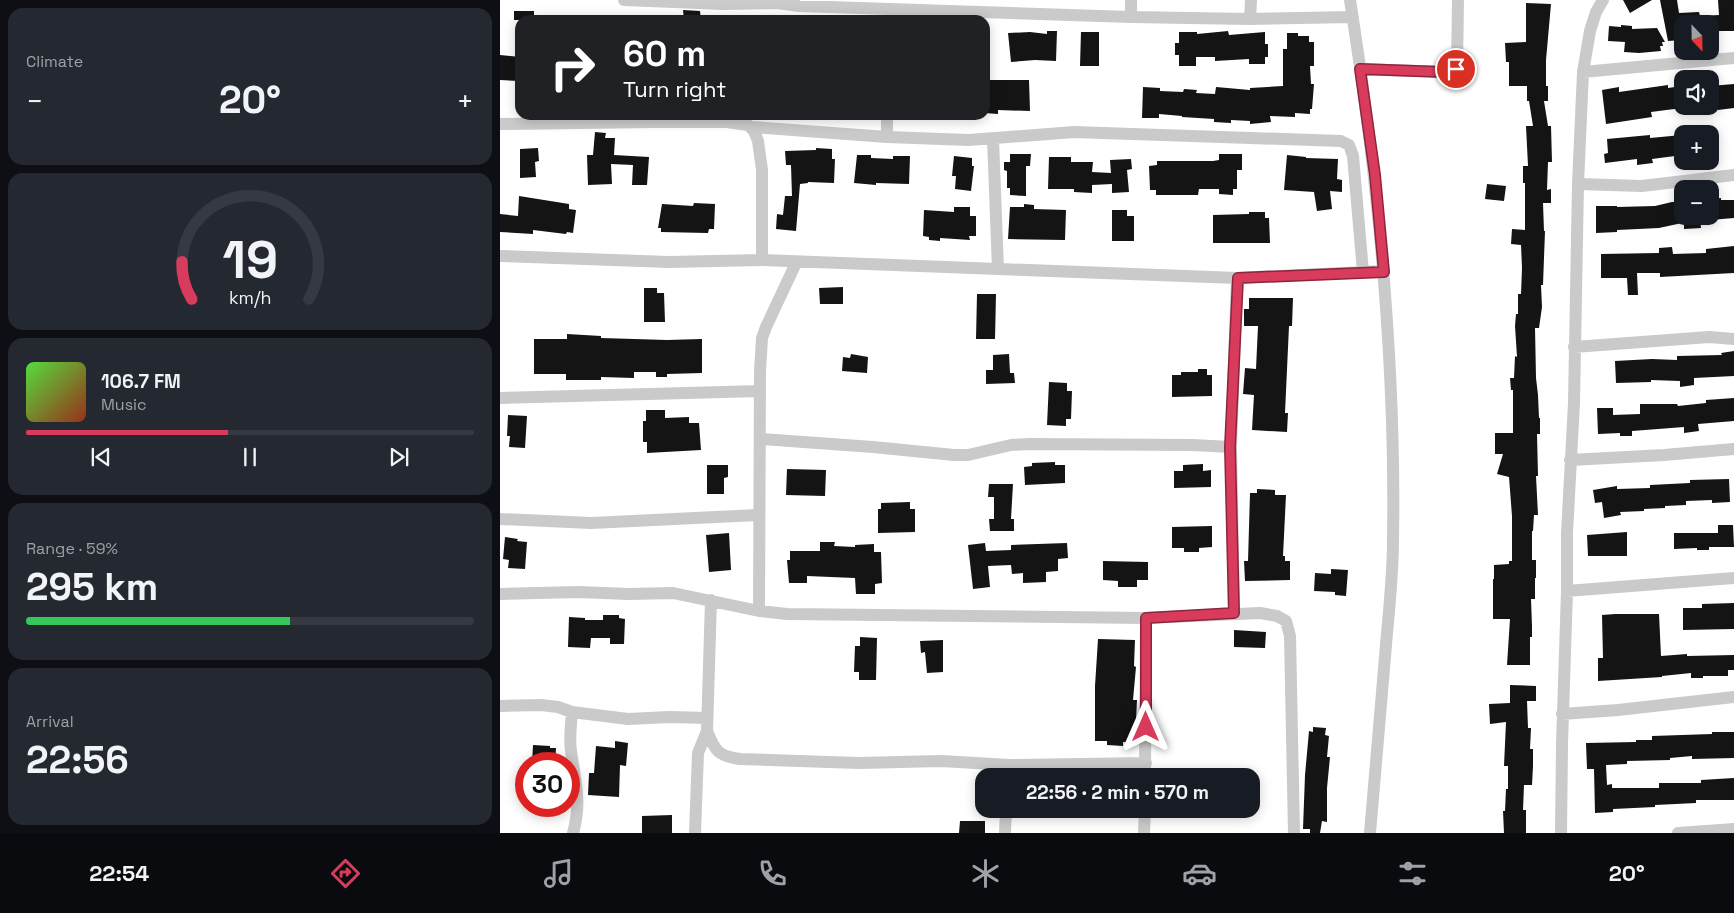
<!DOCTYPE html>
<meta charset="utf-8">
<style>
:root{--surface:#171b24;--page:#242831;--text:#f1f3f6;--muted:#9ea1a6;--line:#363941;--accent:#d93b5d}
body{margin:0;font-family:"Space Grotesk",sans-serif;background:var(--page);color:var(--text);height:100vh;display:flex;flex-direction:column;font-size:19px;white-space:nowrap}
*{box-sizing:border-box;margin:0}
p{font-size:16px;color:var(--muted)}
.icon{flex:none;width:28px;height:28px;fill:none;stroke:currentColor;stroke-width:2;stroke-linecap:round;stroke-linejoin:round}
.map{position:relative;flex:1;overflow:hidden}
.details{display:flex;flex-direction:column;gap:8px;padding:8px;background:#0d0f14;width:500px}
.details>*{flex:none}
.hud{position:absolute;left:15px;top:15px;width:475px;height:105px;border-radius:15px;box-shadow:0 2px 12px #0003;background:#202124;color:#fff;overflow:hidden}
.needle{width:32px;rotate:158deg}
.tools{position:absolute;left:1174px;top:15px;display:grid;gap:10px}
.tools a{display:grid;place-items:center;width:45px;height:45px;border-radius:10px;background:var(--surface);box-shadow:0 2px 12px #0003;font-size:25px}
.speed{position:absolute;left:15px;top:752px;display:flex;gap:10px;font-size:25px;font-weight:700;text-align:center}
.speed>*{display:grid;place-content:center;width:65px;height:65px;border-radius:50%;background:var(--surface);box-shadow:0 2px 12px #0003;line-height:1}
.speed .limit{border:8px solid #d22;background:#fff;color:#111}
.pin{position:absolute;display:grid;place-items:center;width:42px;height:42px;color:#fff;margin:-21px;border:2px solid #fff;border-radius:50%;box-shadow:0 1px 5px #0007}
.me{position:absolute;width:55px;margin:-28px;rotate:0deg;stroke-linejoin:round;filter:drop-shadow(0 0 4px #0008)}
.turn{display:flex;align-items:center;gap:18px;height:105px;padding:0 25px;font-size:22px}
.turn .icon{width:65px;height:65px;stroke-width:2.5}
.turn b{display:block;font-size:35px;line-height:42px}
.big{font-size:38px;font-weight:800;line-height:1.1}
.details .tile{flex:1;display:flex;flex-direction:column;justify-content:center;gap:8px;min-width:0;padding:0 18px;border-radius:15px;background:var(--page)}
.details .dial{align-items:center;gap:0}
.dial svg{height:130px;overflow:visible;fill:none;stroke:var(--line);stroke-width:7;stroke-linecap:round;text-anchor:middle}
.dial text{fill:var(--text);stroke:none}
.song{display:flex;align-items:center;gap:15px}
.cover{width:60px;height:60px;border-radius:8px;background:linear-gradient(135deg,hsl(110 70% 55%),hsl(10 70% 35%))}
.played{height:5px;border-radius:2px;background:linear-gradient(90deg,var(--accent) 45%,var(--line) 45%)}
.keys{display:flex;justify-content:space-around;direction:ltr}
.heat{display:flex;justify-content:space-between;align-items:center;font-size:28px;direction:ltr}
.charge{height:8px;border-radius:4px;background:linear-gradient(90deg,#34c759 59%,var(--line) 0)}
.trip{position:absolute;left:475px;top:768px;width:285px;height:50px;border-radius:15px;background:var(--surface);box-shadow:0 2px 12px #0003;font-weight:800;line-height:50px;text-align:center}
.dock{display:flex;height:80px;justify-content:space-around;align-items:center;background:#090b0e;color:var(--muted)}
.dock .icon{width:35px;height:35px}
.dock .on{color:var(--accent)}
.dock b{font-size:22px;color:var(--text)}
main{display:flex;flex:1;min-height:0}
.map>svg:first-child{display:block}
.building{fill:#141414}
.lines{fill:none;stroke-linecap:round;stroke-linejoin:round}
.minor{stroke:#cacaca;stroke-width:12}
.route-casing{stroke:#8d263c;stroke-width:12}
.route{stroke:#d93b5d;stroke-width:9}
</style>
<main>
<section class="details">
<div class="tile"><p>Climate</p>
<div class="heat"><a>−</a><b class="big">20°</b><a>+</a></div>
</div>
<div class="tile dial"><svg viewBox="0 0 100 80">
<path d="M14 69A42 42 0 1 1 86 69"/>
<path d="M14 69A42 42 0 0 1 8 46" stroke="#d93b5d"/>
<text x="50" y="56" font-size="32" font-weight="700">19</text>
<text x="50" y="72" font-size="11">km/h</text>
</svg></div>
<div class="tile">
<div class="song"><i class="cover"></i><div><b>106.7 FM</b><p>Music</p></div></div>
<div class="played"></div>
<div class="keys"><svg class="icon" aria-label="previous" viewBox="0 0 24 24"><path d="M18 5L8 12l10 7zM5 5v14"/></svg><svg class="icon" aria-label="pause" viewBox="0 0 24 24"><path d="M8 5v14M16 5v14"/></svg><svg class="icon" aria-label="next" viewBox="0 0 24 24"><path d="M6 5l10 7-10 7zM19 5v14"/></svg></div>
</div>
<div class="tile"><p>Range · 59%</p><b class="big">295 km</b><div class="charge"></div></div>
<div class="tile"><p>Arrival</p><b class="big">22:56</b></div>
</section>
<div class="map">
<svg width="1234" height="833" viewBox="0 0 1234 833">
<rect width="100%" height="100%" fill="#fff"/>
<path class="building" d="M1123,0H1152L1130,13Z
M1160,0H1177L1179,13L1199,12L1200,16L1219,15L1218,0H1234V31H1219V38H1210V24H1182V40L1168,41Z
M1026,3L1051,4L1046,60V86H1048V101H1044L1048,126H1051L1052,162H1048L1047,190L1051,189V203H1043L1044,231H1045L1043,285H1041L1042,307L1039,328H1035L1036,378L1038,395L1039,418H1040V434H1037L1038,476H1036L1038,515H1034L1033,531H1032V560H1036V578H1035V599H1031L1032,626V637H1030V665H1007L1010,619H993V579H994V565L1009,564V561H1012V516L1009,477L997,474L1003,454H995V433H1013V390H1011L1010,378H1014L1015,356L1017,357L1015,326L1016,314H1018V294H1021L1022,268L1021,245L1011,244L1012,229L1025,230V183H1023V166H1028L1026,126H1033L1029,101H1027V86H1009V62H1006L1005,43L1026,42Z
M183,10L200,11L201,20H184Z
M14,11H34V20H14Z
M1121,25L1132,26V29L1157,28L1165,42H1162L1163,46H1160L1161,51L1139,53L1124,52L1125,42L1108,41L1109,26L1121,27Z
M547,31H557L556,61L535,60L511,62L508,33L530,32L547,34Z
M728,31L729,35L765,32V44H768V57H765V64H749V59L715,61V57H696V66H679V55H675V43H679V32H697V34Z
M581,32H599V66H580Z
M787,33H798V36H809V42H814V66H810L811,84H814L812,109H810V114L795,113V117L770,116L771,122L750,124V121L731,120V123L714,122V119L682,117V116L659,114V118H642L643,87L660,88V91L683,92L684,89L697,90L696,93L715,94L716,87L750,90V88L783,86V49H787Z
M0,55L20,57V81L0,80Z
M485,80H529L530,111L498,110V114L485,113Z
M1234,84V108L1218,110V107L1210,108V86Z
M1168,85V88L1182,86V108L1151,112L1152,117L1106,124L1102,90L1119,87V92Z
M95,132L106,133L105,138H115L114,155L149,157L147,185H132L133,165L111,164L112,184L88,185L87,155H93Z
M1150,135V138L1182,135V153L1174,154L1175,156L1152,159L1153,163L1137,165V159L1105,163L1104,154L1108,153L1107,139Z
M38,148L39,161L35,162L36,177L20,178V149Z
M316,148L332,149V159H335L334,183L308,182V183L300,184L296,231L276,229L277,214L283,215L285,196H292L291,165H286L285,151L316,150Z
M510,154H531L530,166H526V196L510,195V188H507V171L504,170V162H510Z
M719,154H742V170H737V189H733V195L719,194V189H699L698,195H656V190H650L649,166L657,165V161H713L719,160Z
M357,155H371V158L393,159V156H410L409,184L376,183V185L354,183Z
M787,155L806,157V158L838,159L837,179L842,180V192L830,191L832,209L817,211L814,192L784,190Z
M454,156L472,158V166H474L471,191L455,189L456,176H452Z
M549,157H571V162H593L592,172L611,173L610,160L631,159L632,169L627,170L629,192L612,193V184L592,185V193L574,192V189H548Z
M987,184L1006,186L1004,201L985,199Z
M19,196L69,204V209L76,210L73,233L67,232L66,234L33,230V234L0,232V214L18,216Z
M1221,198V200H1234V218L1210,220V199Z
M1172,202H1182V223L1159,228L1117,230V232L1096,233V206H1117V207L1155,206Z
M194,203L215,204L214,229H209L208,233L161,232V228H158L162,204L193,206Z
M524,204L534,205V209L566,210L565,240L508,239L510,207H524Z
M454,207H470V216H476V236H469L470,240L440,238V241L429,240V237L423,236L424,210L454,212Z
M612,210H627V216H634V241H612Z
M749,212H765V218H769L770,243H713V215L749,214Z
M1184,216H1200L1201,228L1184,229Z
M1234,246V273L1160,277V273H1137L1138,295H1128L1127,278H1101V254L1159,253V248L1172,247L1173,254L1206,253V249Z
M343,287V304H320L319,288Z
M144,288H157V293H164L165,322H144Z
M477,294H496L495,339H476Z
M749,298H793L792,326H789L785,413H788L787,432L752,430L754,395L743,394L745,368L756,369L758,326H744V309H749Z
M67,334L101,336V338L167,340L202,339V373L167,374V377H156V372H134V378L101,377V380H66V374H34V339H67Z
M1234,351V376L1194,378V385L1180,387V381L1151,380V382L1116,383L1115,361L1152,359L1177,360V356L1222,355L1221,353Z
M351,354L368,357L367,373L342,371L343,357L350,358Z
M509,354L510,373H514L515,383L486,384V370H493V355Z
M698,369H707V375H712V396L672,397V375H681V372H698Z
M549,382L567,383V391H572L571,419H566V426L547,425Z
M1234,398V421L1198,424L1199,431L1184,433V427L1132,431V436H1120V433L1098,434L1097,408H1113V415L1140,414V404H1177L1178,406L1206,403V400Z
M146,410H165V418L189,417V423H199L201,450L147,453V442H143V421H146Z
M8,415L27,416L25,448L9,447L10,436H7Z
M555,462V465H565V483L525,485L524,467L532,466V463Z
M703,464V471L711,470V487L674,488V471H683V465Z
M207,465H228V477L224,478V494H207Z
M287,469L326,470L325,496L286,495Z
M1229,479L1230,502L1212,503V500L1186,501V505L1165,506V508L1144,509V511L1120,512L1121,515L1104,518L1102,502L1095,503L1093,490L1117,486V489L1150,488V485L1190,483V480Z
M489,484H513L511,519H514V531H490L489,519H494V497H488Z
M757,489L775,490V495H786L783,556H785V561H790V580L745,581L744,561H748L750,493H757Z
M410,502V509H415V532L378,533V509H381V503Z
M1218,525H1233L1234,547H1209V550H1197V548L1174,549V533H1218Z
M712,526V547L699,548V552H684V548H672V527Z
M1127,532V556H1088L1087,535Z
M229,533L231,570L209,572L206,535Z
M5,537L18,539L17,541L27,542L25,569L8,568L9,560L3,559Z
M320,542H335L334,546L355,547V545L374,544V552H381L382,583L375,584V594H356L355,578L307,576V583H289L287,560H290V551H320Z
M485,543L486,551L511,550V545L567,543L568,558L558,559V571L546,572V582L523,583V573L512,574L511,565L488,566L490,587L473,589L468,545Z
M603,561L648,562V580H637V587H618V581L603,580Z
M831,569L848,570L846,596L835,595V592L814,591L815,573L831,574Z
M1234,603V629L1183,630V608H1202V604Z
M1115,614H1159L1161,656L1187,654V656L1234,655V670H1228V676H1203V678H1191V673L1162,676V677L1098,681V658H1103L1102,615Z
M103,615H119V618L125,619L124,644H110V638H91L90,648L68,647L69,617L85,618V620H103Z
M734,630L766,632L765,648L734,647Z
M360,637L377,638L376,680H359V672H354L355,646H360Z
M598,639L635,640L634,666L636,667L633,700H637L635,742H623V746L607,745V741H595V686Z
M443,640V672L427,673L425,652L421,653L420,641Z
M1010,685L1036,686V701H1027L1028,728H1031L1030,749H1033V766L1032,785H1024L1023,810H1026V833H1004L1003,811H1005L1006,789H1008V766H1004L1006,722L990,724L989,704L1010,703Z
M813,727L826,728L825,735L829,736L827,757H830L827,788V822L822,821L820,833H810V829H803L805,775L809,731L813,732Z
M1212,732H1234V758L1192,759V756L1170,758V760L1127,761V764L1106,765L1107,785L1112,784V788H1159V783H1201V780L1234,778V800H1196V803L1155,805V807L1113,809V812L1095,813L1094,769H1087L1086,743L1136,742V740H1152V736L1212,734Z
M115,741L128,743L126,766L120,765L119,797L88,795L89,773H94L96,746L115,748Z
M33,745L50,746V748H56L55,764H32Z
M172,815V833H142V816Z
M460,821H485V833H459Z"/>
<g class="lines">
<path class="minor" d="M124,0L224,4L277,3L299,6L631,17L750,19L853,17
M850,0C878,178 896,359 893,540C893,579 888,618 885,657C880,716 875,774 870,833
M631,17V0
M750,19L751,0
M860,69L944,72L954,71L957,66L958,0
M1083,72L1234,58
M0,124L154,122H227L248,125L254,131L258,141L262,170V260
M252,127L387,137L469,140L574,132L841,141L849,145L853,156L863,272
M387,137V115
M493,139L498,269
M1078,184L1142,186L1234,175
M0,256L169,262L262,260L737,278L884,271
M1074,347L1209,337L1234,339
M0,398L260,391
M261,439L373,447L454,455H468L511,445L529,444L692,445L731,447
M1070,460L1164,455L1234,449
M0,519L91,523L258,515
M1067,591L1234,578
M0,594L78,592L129,594L173,593L259,611L287,614L646,618L760,613L777,616L786,621L790,636L794,833
M211,600L207,731C215,751 218,756 240,759L359,763L441,761L510,765L646,763
M259,611L260,371L262,338L266,327L296,263
M734,613L731,447L737,278
M0,706L41,705L58,707L72,712L128,719L169,717L207,718
M72,712C71,725 69,738 71,751C75,782 82,801 73,833
M1062,714L1118,710L1234,697
M645,776L646,618
M195,833L198,753L207,731
M505,833L506,809
M644,833L645,809
M1061,833L1062,744L1067,591V533L1074,403L1078,184L1083,72L1090,31L1096,12L1103,0
M1178,833L1234,829"/>
</g>
<g class="lines">
<g class="route-casing">
<path id="route" d="M646,727V618L734,613L730,447L738,278L884,272L875,175L860,69L944,72H950L956,69"/>
</g>
<use href="#route" class="route"/>
</g>
</svg>
<div class="tools">
<a><svg class="needle" viewBox="-14 -14 28 28"><path d="M0-13l5 13h-10z" fill="#e53935"/><path d="M0 13l5-13h-10z" fill="#9ea1a6"/></svg></a>
<a><svg class="icon" aria-label="sound" viewBox="0 0 24 24"><path d="M4 9h4l5-4v14l-5-4H4zM17 9q2 3 0 6"/></svg></a>
<a>+</a>
<a>−</a>
</div>
<div class="speed"><div class="limit">30</div></div>
<div class="pin" style="left:956px;top:69px;background:#d93025"><svg class="icon" aria-label="arrive" viewBox="0 0 24 24"><path d="M6 21V4h12l-3 4 3 4H6"/></svg></div>
<svg class="me" style="left:646px;top:727px" viewBox="-20 -20 40 40"><path d="M0-17L14 15 0 8-14 15z" fill="#d93b5d" stroke="#fff" stroke-width="4"/></svg>
<div class="trip">22:56 · 2 min · 570 m</div>
<div class="hud">
<div class="turn"><svg class="icon" aria-label="right" viewBox="0 0 24 24"><path d="M7 20v-9h11M14 6l5 5-5 5"/></svg><div><b>60 m</b>Turn right</div></div>
</div>
</div>
</main>
<nav class="dock">
<b>22:54</b>
<svg class="icon on" aria-label="directions" viewBox="0 0 24 24"><path d="M12 3l9 9-9 9-9-9zM9 14v-3h6M13 9l2 2-2 2"/></svg>
<svg class="icon" aria-label="music" viewBox="0 0 24 24"><path d="M9 18V5l10-2v13"/><circle cx="6" cy="18" r="3"/><circle cx="16" cy="16" r="3"/></svg>
<svg class="icon" aria-label="phone" viewBox="0 0 24 24"><path d="M5 4h4l2 5-3 2q2 4 5 5l2-3 5 2v4C11 20 4 13 5 4z"/></svg>
<svg class="icon" aria-label="climate" viewBox="0 0 24 24"><path d="M12 3v18M4 7l16 10M4 17L20 7"/></svg>
<svg class="icon" aria-label="car" viewBox="0 0 24 24"><path d="M5 17H2v-5l4-1 3-4h7l3 4 3 1v5h-3M9 17h6M6 11h13"/><circle cx="7" cy="17" r="2"/><circle cx="17" cy="17" r="2"/></svg>
<svg class="icon" aria-label="filters" viewBox="0 0 24 24"><path d="M4 7h16M4 17h16"/><circle cx="9" cy="7" r="2"/><circle cx="15" cy="17" r="2"/></svg>
<b>20°</b>
</nav>
